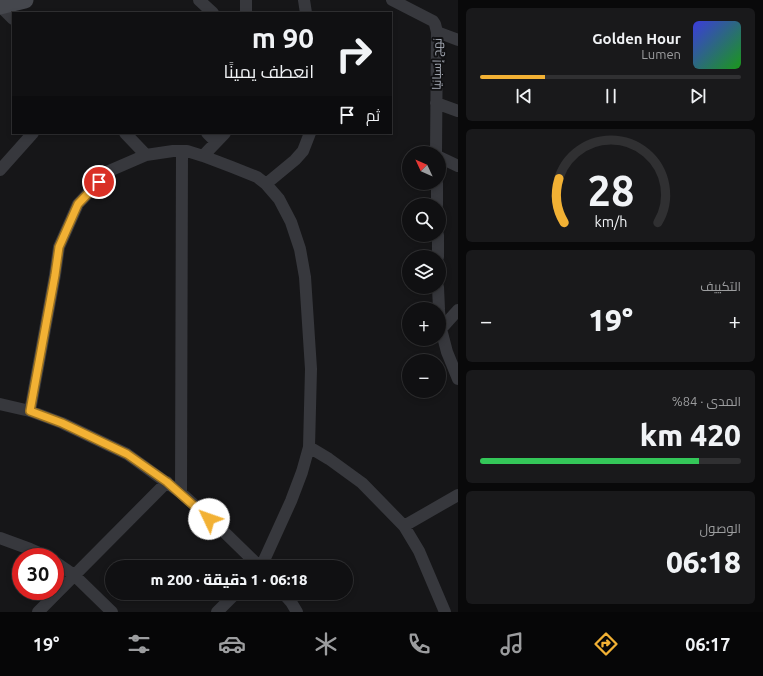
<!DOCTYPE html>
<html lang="ar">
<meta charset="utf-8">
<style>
:root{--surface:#101012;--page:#19191b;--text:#f1f3f6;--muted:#9c9d9f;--line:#303032;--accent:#f2b134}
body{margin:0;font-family:Ubuntu,Cairo,sans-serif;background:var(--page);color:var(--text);direction:rtl;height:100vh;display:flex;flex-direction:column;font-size:15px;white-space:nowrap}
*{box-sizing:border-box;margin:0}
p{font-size:13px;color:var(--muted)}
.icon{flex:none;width:22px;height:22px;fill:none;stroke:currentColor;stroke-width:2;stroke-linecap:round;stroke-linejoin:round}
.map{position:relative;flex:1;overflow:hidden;direction:ltr}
.details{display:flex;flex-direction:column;gap:8px;padding:8px;background:#09090a;width:305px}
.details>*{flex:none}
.top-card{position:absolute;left:12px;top:12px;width:380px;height:122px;border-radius:0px;box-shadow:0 2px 6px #0003,0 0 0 1px var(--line);direction:rtl;background:#101012;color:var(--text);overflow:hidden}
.needle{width:26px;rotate:314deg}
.controls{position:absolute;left:402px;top:146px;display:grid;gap:8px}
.controls a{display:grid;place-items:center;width:44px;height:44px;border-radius:50%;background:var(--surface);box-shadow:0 2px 6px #0003,0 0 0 1px var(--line);font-size:20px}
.speed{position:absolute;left:12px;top:548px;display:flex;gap:8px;font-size:20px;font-weight:700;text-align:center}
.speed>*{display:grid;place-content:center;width:52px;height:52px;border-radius:50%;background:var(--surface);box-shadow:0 2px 6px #0003,0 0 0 1px var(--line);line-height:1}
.speed .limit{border:6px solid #d22;background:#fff;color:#111}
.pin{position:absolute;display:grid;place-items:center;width:34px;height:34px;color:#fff;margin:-17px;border:2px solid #fff;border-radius:50%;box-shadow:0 1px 4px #0007}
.me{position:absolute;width:44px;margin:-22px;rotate:312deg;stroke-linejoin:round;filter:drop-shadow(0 0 3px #0008)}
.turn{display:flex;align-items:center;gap:14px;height:84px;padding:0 12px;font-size:18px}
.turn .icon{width:52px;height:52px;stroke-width:2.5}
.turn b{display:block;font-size:28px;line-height:34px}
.then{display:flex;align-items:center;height:38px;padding:0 12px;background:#0003;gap:8px;font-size:15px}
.big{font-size:30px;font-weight:800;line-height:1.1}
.details .tile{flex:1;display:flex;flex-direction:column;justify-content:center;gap:6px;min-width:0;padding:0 14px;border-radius:6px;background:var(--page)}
.details .dial{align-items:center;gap:0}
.dial svg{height:104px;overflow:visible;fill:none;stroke:var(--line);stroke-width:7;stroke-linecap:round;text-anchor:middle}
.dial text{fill:var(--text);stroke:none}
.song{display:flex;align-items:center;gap:12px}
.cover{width:48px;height:48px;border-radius:6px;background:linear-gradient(135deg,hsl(240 70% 55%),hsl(120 70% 35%))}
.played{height:4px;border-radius:2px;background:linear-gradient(90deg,var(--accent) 25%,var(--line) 25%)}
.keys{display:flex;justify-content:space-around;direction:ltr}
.heat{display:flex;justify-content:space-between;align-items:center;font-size:22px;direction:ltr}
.charge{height:6px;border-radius:3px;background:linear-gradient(90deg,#34c759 84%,var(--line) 0)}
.trip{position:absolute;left:105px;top:560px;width:248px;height:40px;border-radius:20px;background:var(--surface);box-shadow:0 2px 6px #0003,0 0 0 1px var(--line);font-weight:800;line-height:40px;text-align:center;direction:rtl}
.menu{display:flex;height:64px;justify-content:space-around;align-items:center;background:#060607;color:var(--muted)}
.menu .icon{width:28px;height:28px}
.menu .current{color:var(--accent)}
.menu b{font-size:18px;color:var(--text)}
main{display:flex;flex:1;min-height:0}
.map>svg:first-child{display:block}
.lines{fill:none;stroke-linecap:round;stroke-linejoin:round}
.minor{stroke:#37383d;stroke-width:12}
.secondary{stroke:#45474d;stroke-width:17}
.route-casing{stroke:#9d7322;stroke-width:10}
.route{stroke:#f2b134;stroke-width:7}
.labels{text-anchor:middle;stroke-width:4;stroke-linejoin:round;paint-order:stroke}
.street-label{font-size:12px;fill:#a8adb8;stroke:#111113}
</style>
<main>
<section class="details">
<div class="tile">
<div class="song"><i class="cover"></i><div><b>Golden Hour</b><p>Lumen</p></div></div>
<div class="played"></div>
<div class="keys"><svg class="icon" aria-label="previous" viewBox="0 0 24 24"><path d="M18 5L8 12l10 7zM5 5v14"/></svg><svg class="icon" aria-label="pause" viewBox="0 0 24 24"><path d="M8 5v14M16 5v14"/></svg><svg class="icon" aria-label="next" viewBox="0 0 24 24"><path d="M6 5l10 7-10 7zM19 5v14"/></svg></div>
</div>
<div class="tile dial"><svg viewBox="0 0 100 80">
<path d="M14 69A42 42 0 1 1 86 69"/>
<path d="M14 69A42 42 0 0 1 10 35" stroke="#f2b134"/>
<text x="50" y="56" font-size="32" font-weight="700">28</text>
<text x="50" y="72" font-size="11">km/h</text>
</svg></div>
<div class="tile"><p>التكييف</p>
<div class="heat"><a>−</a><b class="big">19°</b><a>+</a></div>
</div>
<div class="tile"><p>المدى · 84%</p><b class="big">420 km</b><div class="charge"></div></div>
<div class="tile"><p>الوصول</p><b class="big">06:18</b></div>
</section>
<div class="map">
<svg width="458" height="612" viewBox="0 0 458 612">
<rect width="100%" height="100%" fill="#161618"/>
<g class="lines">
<path class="minor" d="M199,0L213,13
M304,0L306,13
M392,0L433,21L435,24L437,32L436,153
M0,6L13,19
M246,13V0
M437,32L458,40
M436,103L458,111
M125,133L146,155
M207,133L216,142
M203,156L225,133
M439,157L458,166
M0,170L33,133
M437,183V205
M266,184L295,160L303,151L310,133
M438,235V257
M438,287L439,309
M439,311L441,329L447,352L458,379
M441,329L458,310
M0,404L30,411L62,423L127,454L181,493L219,527L260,567
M30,411L55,275L59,247L78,204L109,171L146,155L173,151H187L203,156L232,167L257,177L266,184L279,199L291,222L300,249L305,277L311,369L309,447L302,472L291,501L261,567
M309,447L329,459L362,483L404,526L419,551L445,612
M181,493L182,151
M404,526L458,495
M0,538L30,549L48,557
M55,562L74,575L112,612
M283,593L291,602L297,612
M38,612L167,482
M217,612L236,593"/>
<path class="secondary" d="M0,6L25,0"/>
</g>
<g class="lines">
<g class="route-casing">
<path id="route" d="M99,182L78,204L59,247L55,275L30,411L62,423L127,454L167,482L209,519"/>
</g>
<use href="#route" class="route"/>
</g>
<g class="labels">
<g class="street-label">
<text transform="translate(437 64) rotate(-89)" y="4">نهج إسبانيا</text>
</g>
</g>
</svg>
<div class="controls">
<a><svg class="needle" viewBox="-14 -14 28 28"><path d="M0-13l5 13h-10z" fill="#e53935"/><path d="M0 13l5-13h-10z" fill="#9c9d9f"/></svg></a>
<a><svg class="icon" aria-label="search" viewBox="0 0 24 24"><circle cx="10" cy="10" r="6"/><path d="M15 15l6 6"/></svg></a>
<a><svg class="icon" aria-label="layers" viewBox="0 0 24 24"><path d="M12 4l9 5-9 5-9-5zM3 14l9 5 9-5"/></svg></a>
<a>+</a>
<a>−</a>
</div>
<div class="speed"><div class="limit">30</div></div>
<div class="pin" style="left:99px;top:182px;background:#d93025"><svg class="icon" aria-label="arrive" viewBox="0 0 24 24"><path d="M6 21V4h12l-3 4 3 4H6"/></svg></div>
<svg class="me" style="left:209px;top:519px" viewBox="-20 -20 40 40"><circle r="19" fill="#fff"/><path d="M0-13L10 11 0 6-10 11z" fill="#f2b134"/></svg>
<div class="trip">06:18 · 1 دقيقة · 200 m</div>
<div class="top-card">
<div class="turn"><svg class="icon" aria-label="right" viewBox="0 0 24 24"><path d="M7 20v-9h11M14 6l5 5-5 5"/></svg><div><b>90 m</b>انعطف يمينًا</div></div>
<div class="then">ثم<svg class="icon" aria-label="arrive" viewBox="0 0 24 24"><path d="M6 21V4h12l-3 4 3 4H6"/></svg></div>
</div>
</div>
</main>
<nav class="menu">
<b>06:17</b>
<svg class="icon current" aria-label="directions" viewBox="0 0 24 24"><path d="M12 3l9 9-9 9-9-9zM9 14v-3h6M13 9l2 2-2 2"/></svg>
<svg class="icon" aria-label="music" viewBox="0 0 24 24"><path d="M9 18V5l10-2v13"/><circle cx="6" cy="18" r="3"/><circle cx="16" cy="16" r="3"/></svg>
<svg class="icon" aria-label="phone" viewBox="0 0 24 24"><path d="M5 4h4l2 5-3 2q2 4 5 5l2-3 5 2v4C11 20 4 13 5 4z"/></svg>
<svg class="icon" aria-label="climate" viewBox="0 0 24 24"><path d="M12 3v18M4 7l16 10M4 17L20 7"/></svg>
<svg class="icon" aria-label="car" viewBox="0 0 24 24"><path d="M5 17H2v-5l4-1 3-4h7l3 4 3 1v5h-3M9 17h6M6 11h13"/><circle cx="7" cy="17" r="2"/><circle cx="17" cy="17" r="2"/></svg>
<svg class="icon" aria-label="filters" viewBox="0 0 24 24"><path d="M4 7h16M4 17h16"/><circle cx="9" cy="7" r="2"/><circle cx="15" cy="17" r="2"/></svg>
<b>19°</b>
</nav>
